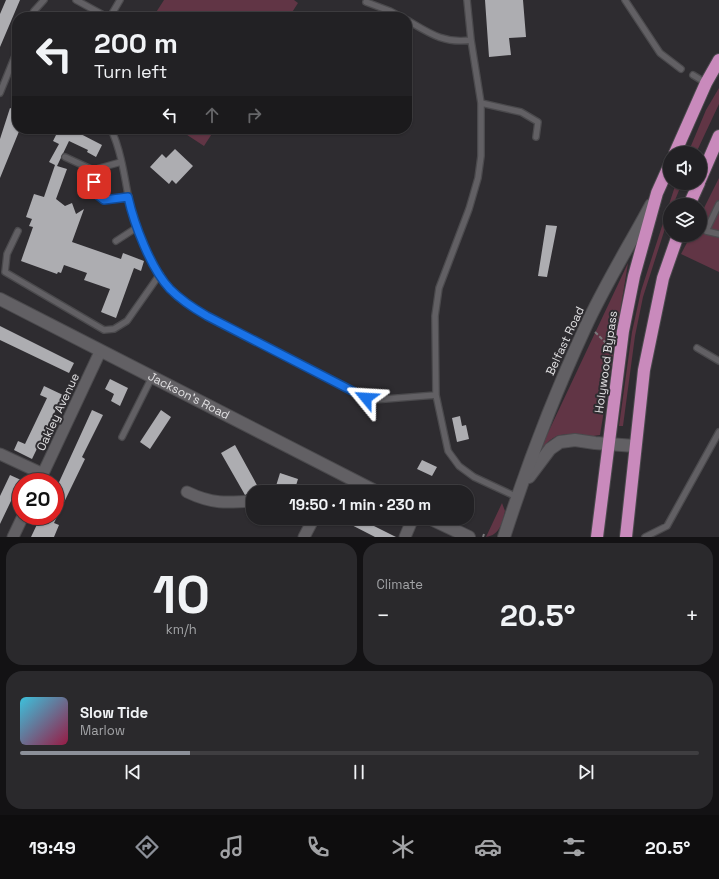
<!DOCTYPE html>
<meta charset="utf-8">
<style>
:root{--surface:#222124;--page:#2a292c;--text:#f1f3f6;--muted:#a2a3a6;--line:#3f3e41;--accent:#8c9099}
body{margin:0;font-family:"Space Grotesk",sans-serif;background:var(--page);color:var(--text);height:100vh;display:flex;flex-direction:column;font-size:15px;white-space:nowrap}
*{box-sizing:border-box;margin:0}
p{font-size:13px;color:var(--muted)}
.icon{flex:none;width:22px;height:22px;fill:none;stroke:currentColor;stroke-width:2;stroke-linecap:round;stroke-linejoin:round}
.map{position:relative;height:537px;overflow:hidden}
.drawer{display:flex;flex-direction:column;gap:6px;padding:6px;background:#131214;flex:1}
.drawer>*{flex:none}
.banner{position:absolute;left:12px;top:12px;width:400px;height:122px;border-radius:16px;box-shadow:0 1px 3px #0004,0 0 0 1px var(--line);background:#222124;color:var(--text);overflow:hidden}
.buttons{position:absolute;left:663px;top:146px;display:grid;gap:8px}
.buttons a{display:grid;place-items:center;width:44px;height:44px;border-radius:50%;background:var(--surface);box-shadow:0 1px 3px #0004,0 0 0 1px var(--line);font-size:20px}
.speed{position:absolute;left:12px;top:473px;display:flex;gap:8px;font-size:20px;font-weight:700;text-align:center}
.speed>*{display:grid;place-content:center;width:52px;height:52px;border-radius:50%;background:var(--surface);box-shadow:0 1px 3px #0004,0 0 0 1px var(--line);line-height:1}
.speed .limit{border:6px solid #d22;background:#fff;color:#111}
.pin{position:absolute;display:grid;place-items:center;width:34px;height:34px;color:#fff;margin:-17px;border-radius:8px;box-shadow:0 2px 6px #0006}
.me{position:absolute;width:44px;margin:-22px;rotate:297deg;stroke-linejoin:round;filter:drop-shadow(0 0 3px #0008)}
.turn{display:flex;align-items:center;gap:14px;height:84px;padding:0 16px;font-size:18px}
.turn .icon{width:52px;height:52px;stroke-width:2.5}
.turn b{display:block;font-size:28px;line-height:34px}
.lanes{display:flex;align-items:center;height:38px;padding:0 16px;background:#0003;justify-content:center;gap:20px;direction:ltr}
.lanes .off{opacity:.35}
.big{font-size:30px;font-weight:700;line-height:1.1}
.drawer .tile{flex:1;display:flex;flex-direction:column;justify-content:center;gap:6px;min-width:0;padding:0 14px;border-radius:16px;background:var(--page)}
.drawer .dial{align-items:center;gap:0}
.dial b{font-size:52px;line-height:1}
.song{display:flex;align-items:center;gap:12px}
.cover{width:48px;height:48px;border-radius:6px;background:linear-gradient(135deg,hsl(190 70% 55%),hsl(340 70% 35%))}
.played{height:4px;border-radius:2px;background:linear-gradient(90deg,var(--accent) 25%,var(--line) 25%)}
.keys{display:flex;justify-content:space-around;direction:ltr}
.heat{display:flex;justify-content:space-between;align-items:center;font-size:22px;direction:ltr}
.drawer .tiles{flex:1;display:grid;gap:6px;grid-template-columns:1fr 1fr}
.tile:last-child{grid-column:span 2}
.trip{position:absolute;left:246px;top:485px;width:228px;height:40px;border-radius:16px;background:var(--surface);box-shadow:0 1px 3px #0004,0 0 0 1px var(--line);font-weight:700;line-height:40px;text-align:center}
.dock{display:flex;height:64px;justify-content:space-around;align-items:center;background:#0e0d0e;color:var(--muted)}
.dock .icon{width:28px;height:28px}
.dock .selected{color:var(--accent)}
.dock b{font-size:18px;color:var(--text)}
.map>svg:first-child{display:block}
.green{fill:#613545}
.building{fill:#adadb1}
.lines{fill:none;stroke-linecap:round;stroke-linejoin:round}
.lane-casing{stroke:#4b4a4d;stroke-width:8}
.street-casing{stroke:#4b4a4d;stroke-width:13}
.secondary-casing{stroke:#4b4a4d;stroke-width:14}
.highway-casing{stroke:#4b4a4d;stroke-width:14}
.path{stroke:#7b7a7d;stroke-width:2;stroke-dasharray:4 2;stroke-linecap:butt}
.lane{stroke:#626064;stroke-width:5.5}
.street{stroke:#626064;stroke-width:11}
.secondary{stroke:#626064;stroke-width:12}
.highway{stroke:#c98abc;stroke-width:12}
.route-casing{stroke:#114b97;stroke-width:10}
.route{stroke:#1a73e8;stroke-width:7}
.labels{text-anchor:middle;stroke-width:4;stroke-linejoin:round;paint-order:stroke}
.street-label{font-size:12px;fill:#e1e0e2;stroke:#2e2c30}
</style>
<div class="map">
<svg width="719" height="537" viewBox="0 0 719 537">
<rect width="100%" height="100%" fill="#2e2c30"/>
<path class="green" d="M164,0H294L298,3L289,17H153Z
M719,88V104L696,153H688L706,110Z
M178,129H215L204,146Z
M719,178V272L681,254L691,235H700V216Z
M676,183H682L673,205H670V213L643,297L635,336L623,426H619L632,332L641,291Z
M628,263L600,435C569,441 560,421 537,456Z
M502,503L505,511C502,523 500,535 486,537Z"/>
<path class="building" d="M6,0H20L0,47V14Z
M485,0H523L526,37L509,38L511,55L489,57Z
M10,108L17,111V129H20L0,178V139Z
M59,129H71L102,145L96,157L87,152L88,150L69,141L57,166L67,169L56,199L65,206L72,203L76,214L84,209L72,242L121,259L123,253L144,261L141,271L134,268L116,318L101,312L110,289L84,280L87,273L64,265L61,273L58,272L57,274L21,261L33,227L29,226L32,219L26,217L34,194L44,197L55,165L49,162L59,144L53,141Z
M175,149L193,166L176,184L172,180L169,184L150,167L162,154L166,158Z
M546,225L557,226L547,277L538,276Z
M0,326L74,363L69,373L0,340Z
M110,379L128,388L120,406L111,401L114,394L105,389Z
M44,386L63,395L32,459L14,450L18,441L25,444L47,398L40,395Z
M92,410L103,415L82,457L85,459L54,523L59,525L54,537H31L41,516H55V491Z
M161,410L171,417L150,449L140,442Z
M460,416L462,426L466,425L469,439L457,442L452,418Z
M235,445L258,487L245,495L221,453Z
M422,460L437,467L432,476L417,469Z
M280,473L298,479L294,492L276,486Z
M10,475L21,480L0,524V496Z
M338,518H361L367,525L374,526L396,537H375Z"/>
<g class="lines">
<g class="lane-casing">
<path id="lane" d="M76,0L107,17
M467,0L471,40L481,103V156L478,178L469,209L439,288L435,316L436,395L448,451L459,466L474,477L517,497
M625,0L660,53L681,69
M366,2L390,11L401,17
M31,17L34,11L44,0
M110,17L120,0
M407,20C429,33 444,44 471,40
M693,75L706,83
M0,93L17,51
M481,103L521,112L538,122L536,137
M111,129C122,153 125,180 130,206C135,229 154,271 170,289C181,300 193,308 207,316L366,398L373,400L436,395
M65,157L93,170
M121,162L93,170L95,193L104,200L129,197
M719,204L706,231L719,234
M18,231L7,254L5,272L104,330L114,329L127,321L160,274
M116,241L136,228
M697,348L719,361
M122,437L152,377
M369,521L370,518
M645,537L667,526L719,432"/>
</g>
<g class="street-casing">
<path id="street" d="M0,454L43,474
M39,482L100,352
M187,492C212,504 226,503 253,501
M338,492V491
M13,537L23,516
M304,537L314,518
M405,537L413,518"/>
</g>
<g class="secondary-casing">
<g id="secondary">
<path id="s1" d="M0,299L377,492"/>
<path d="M529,477L550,449L560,442L575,440L595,443L635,446"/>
<path d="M429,518L469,537"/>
<path d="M504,537C527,466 554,395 585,328C604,286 629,246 651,205"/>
</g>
</g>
<g class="highway-casing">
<path id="highway" d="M675,153L706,83L719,60
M700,180L719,136
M689,205L699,183
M597,537L623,331L634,276L657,193L670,164
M626,537L644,370L663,278L678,235"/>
</g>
<path class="path" d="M595,332L610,347
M483,537L484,534"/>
<use href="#lane" class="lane"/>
<use href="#street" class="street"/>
<use href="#secondary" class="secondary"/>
<use href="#highway" class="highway"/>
</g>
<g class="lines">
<g class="route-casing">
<path id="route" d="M94,182L95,193L104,200L128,197C134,224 151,269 170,289C181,300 193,308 207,316L366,398"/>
</g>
<use href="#route" class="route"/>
</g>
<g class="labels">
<g class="street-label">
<text transform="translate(565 341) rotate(-65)" y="4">Belfast Road</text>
<text transform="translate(606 362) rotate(-82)" y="4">Holywood Bypass</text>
<text dy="4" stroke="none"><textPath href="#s1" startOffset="212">Jackson's Road</textPath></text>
<text transform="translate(58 412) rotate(-65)" y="4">Oakley Avenue</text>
</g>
</g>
</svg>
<div class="buttons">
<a><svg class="icon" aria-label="sound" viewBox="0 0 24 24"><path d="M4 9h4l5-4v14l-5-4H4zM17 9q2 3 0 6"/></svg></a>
<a><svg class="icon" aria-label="layers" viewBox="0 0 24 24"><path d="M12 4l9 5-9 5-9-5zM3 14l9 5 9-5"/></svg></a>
</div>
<div class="speed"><div class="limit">20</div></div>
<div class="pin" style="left:94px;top:182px;background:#d93025"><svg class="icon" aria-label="arrive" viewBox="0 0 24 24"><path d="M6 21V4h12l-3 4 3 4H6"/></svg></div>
<svg class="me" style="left:366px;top:398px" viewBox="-20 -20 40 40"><path d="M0-17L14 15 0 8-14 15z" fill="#1a73e8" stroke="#fff" stroke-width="4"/></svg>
<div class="trip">19:50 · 1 min · 230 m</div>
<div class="banner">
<div class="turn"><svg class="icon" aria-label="left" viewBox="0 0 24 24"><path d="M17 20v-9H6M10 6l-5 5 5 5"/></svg><div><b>200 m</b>Turn left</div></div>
<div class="lanes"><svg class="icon" aria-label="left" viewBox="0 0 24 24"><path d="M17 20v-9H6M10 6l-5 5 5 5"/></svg><svg class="icon off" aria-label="ahead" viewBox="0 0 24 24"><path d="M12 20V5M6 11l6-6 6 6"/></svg><svg class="icon off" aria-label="right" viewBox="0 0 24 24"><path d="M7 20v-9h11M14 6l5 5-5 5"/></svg></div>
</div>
</div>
<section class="drawer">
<div class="tiles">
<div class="tile dial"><b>10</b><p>km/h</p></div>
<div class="tile"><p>Climate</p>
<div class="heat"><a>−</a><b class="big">20.5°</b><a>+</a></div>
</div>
<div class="tile">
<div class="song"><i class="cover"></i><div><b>Slow Tide</b><p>Marlow</p></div></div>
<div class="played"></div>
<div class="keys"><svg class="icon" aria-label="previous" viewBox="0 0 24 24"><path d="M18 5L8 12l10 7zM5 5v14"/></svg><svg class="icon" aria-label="pause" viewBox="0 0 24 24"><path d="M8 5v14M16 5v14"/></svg><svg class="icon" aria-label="next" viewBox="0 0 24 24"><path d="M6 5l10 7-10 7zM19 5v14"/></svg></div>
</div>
</div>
</section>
<nav class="dock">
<b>19:49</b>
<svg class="icon selected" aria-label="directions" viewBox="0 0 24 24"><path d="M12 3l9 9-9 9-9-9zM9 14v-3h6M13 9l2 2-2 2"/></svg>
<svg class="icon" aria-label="music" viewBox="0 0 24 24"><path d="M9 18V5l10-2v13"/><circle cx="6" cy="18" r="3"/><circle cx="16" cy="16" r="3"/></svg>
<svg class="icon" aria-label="phone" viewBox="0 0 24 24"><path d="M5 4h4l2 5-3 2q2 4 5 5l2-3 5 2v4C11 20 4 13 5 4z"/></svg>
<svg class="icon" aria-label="climate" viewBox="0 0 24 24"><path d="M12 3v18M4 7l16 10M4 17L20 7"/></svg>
<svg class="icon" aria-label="car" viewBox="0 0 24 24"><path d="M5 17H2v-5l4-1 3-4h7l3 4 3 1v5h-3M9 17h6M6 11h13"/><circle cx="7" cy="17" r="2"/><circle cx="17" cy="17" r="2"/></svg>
<svg class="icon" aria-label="filters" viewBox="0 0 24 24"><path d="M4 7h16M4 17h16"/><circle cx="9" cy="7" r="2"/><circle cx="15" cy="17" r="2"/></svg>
<b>20.5°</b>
</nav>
